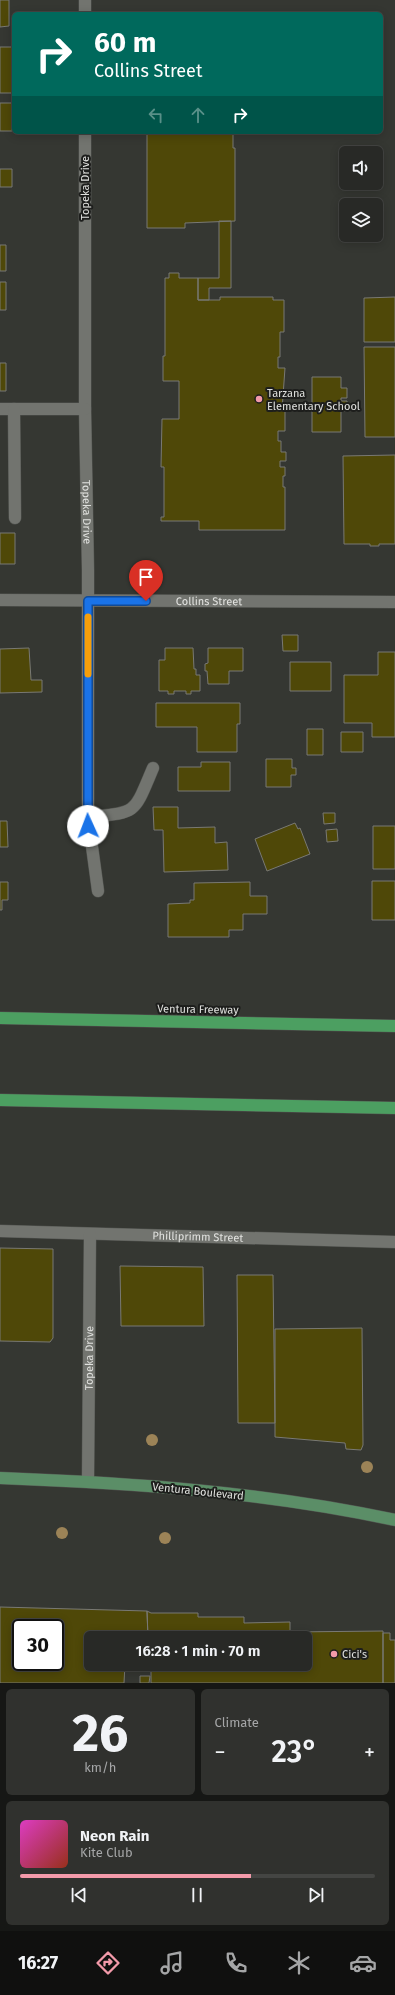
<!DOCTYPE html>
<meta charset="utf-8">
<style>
:root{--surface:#282926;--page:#30312e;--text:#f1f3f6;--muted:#a5a6a7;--line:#444543;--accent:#f39aaa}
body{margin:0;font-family:"Fira Sans",sans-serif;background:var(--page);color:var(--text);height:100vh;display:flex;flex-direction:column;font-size:15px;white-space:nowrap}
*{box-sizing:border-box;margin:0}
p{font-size:13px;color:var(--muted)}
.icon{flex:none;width:22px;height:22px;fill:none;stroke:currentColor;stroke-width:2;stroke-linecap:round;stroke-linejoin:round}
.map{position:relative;height:1683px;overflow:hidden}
.panel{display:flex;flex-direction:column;gap:6px;padding:6px;background:#161715;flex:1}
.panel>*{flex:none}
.hud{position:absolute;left:12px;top:12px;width:371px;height:122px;border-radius:6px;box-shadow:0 2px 10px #0003,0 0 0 1px var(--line);background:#00695c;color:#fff;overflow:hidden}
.fabs{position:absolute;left:339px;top:146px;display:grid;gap:8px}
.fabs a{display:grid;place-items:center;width:44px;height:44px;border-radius:6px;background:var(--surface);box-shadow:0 2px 10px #0003,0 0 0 1px var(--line);font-size:20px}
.speed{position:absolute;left:12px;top:1619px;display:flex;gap:8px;font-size:20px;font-weight:700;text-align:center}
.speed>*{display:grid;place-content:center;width:52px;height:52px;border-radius:50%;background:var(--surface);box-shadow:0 2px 10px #0003,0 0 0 1px var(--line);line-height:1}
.speed .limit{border:2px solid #111;border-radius:6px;background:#fff;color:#111}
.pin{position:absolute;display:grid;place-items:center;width:34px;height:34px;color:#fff;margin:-41px -17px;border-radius:50% 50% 50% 0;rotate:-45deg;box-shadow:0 0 4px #0007}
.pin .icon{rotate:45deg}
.me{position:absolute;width:44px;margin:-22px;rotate:358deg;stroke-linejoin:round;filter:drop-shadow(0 0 3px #0008)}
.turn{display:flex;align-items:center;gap:14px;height:84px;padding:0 16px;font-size:18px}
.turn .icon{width:52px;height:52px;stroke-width:2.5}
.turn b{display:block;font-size:28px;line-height:34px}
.lanes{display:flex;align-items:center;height:38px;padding:0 16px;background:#0003;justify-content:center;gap:20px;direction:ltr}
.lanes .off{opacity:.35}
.big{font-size:30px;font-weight:600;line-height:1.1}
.panel .tile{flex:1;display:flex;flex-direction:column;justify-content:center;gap:6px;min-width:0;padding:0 14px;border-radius:6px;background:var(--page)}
.panel .dial{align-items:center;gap:0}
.dial b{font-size:52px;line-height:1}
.song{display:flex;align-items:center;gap:12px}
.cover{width:48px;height:48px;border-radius:6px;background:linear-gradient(135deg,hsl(310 70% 55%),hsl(10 70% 35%))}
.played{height:4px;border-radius:2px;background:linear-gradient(90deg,var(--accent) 65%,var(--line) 65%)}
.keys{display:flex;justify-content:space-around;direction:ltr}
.heat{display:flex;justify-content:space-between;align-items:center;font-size:22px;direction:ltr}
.panel .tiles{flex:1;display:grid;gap:6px;grid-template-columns:1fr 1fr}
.tile:last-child{grid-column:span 2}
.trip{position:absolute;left:84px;top:1631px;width:228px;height:40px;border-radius:6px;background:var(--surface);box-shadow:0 2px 10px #0003,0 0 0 1px var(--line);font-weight:600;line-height:40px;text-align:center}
.dock{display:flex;height:64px;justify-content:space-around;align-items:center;background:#10100f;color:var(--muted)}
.dock .icon{width:28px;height:28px}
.dock .active{color:var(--accent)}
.dock b{font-size:18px;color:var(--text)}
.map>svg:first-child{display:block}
.building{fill:#4f4808;stroke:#797974;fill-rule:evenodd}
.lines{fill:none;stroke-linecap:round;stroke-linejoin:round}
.minor-casing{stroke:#535551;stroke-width:13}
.major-casing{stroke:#535551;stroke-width:13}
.highway-casing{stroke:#535551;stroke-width:13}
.minor{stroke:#72746f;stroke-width:12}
.major{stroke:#5b8e67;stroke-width:12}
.highway{stroke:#4c9f61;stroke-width:12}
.tree{fill:#9c8357}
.route-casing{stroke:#114b97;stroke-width:10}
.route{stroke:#1a73e8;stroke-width:7}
.slow{stroke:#f59e0b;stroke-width:7}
.poi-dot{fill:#f39aaa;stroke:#1d1e1c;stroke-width:1.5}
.labels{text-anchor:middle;stroke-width:4;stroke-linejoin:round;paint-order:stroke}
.street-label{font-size:11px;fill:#e0e1de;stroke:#1d1e1c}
.poi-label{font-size:11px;fill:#e0e1de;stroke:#1d1e1c;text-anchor:start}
</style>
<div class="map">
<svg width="395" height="1683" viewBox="0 0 395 1683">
<rect width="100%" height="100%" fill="#353732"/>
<path class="building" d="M0,0H9V26L0,27Z
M0,47H14V93H0Z
M0,103H12V131H0Z
M147,132H233V148H235V221L185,223V228H147Z
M0,169H12V187H0Z
M219,221H231V288H209V300H198V278H219Z
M0,245H6V271H0Z
M169,273H179V278H198V300H220V297H273V300H284V332H280V357H278V368H285L282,410H285V431H278V441H281V452H286V461H280V467H285V476H283V487H285V530H199V521H161V517H164V467H161L162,419H179V381H163V356H165V278H169Z
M0,282H6V310H0Z
M395,297V342H364V298Z
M364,347H395V437H365Z
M0,363H6V391H0Z
M312,377H341V388H347V398H341V401H347V411H341V432H312Z
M395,455V544H379V546H370V544H344L343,456Z
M0,533H15V564H0Z
M282,635H298V651H283Z
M29,648L31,680H42V692L0,693V649Z
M165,648H193L194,669H196V675H200V691H191V694H186V691H174V694H168V691H159V660H165Z
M208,648H243V671H229V684H208L207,671H205V664L208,663Z
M378,652H395V737H372V723H344V675H378Z
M290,662H331V691H290Z
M156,703H240V724H237V752H197V727H156Z
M307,729H323V755H307Z
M341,732H363V752H341Z
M266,759H292V768H296V775H291V787H266Z
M201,762H230V791H178V767H201Z
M153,807H178V828L215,827V843L227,842L228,870L164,872L163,830H154Z
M323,813H335V823L324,824Z
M0,821H7L8,847H0Z
M295,823L298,829L300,828L310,854L267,871L255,839Z
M373,826H395V869H373Z
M337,829L338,841L327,842L326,830Z
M372,881H395V920H372Z
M0,882H8V900H2V910H0Z
M250,882V896H267V914H243V930H229V937H168V904L190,903V900H194V883Z
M0,1248L53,1249V1338L50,1342L0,1341Z
M120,1266L203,1267L204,1326H121Z
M237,1275H273L275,1423H238Z
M362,1328L363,1445L361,1450L346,1449L345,1443L275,1437V1329Z
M0,1607L147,1611L148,1638H91V1664H148V1665L125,1664L124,1683H0ZM21,1628H55V1662H21Z
M147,1611L151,1613H198V1617H244V1623L290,1622V1632L383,1631V1683H151V1665L148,1664H305V1638H148Z
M383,1633H390V1640H395V1683H383Z
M140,1676H150L149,1683H140Z"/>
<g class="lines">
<g class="minor-casing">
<g id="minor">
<path d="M85,0V14"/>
<path id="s1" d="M85,132V409L88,570V817L98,891"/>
<path d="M0,409H85"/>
<path d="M14,409L15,518"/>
<path id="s2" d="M0,600L395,602"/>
<path d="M88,817C138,812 133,815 153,768"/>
<path id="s3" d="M0,1231L395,1242"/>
<path id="s4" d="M88,1481L90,1234"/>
</g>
</g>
<g class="major-casing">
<path id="major" d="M0,1478C133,1483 265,1492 395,1520"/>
</g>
<g class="highway-casing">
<path id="highway" d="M0,1018L395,1026
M0,1100L395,1108"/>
</g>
<use href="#minor" class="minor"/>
<use href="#major" class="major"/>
<use href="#highway" class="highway"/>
</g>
<g class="tree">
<circle cx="152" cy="1440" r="6"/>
<circle cx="367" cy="1467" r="6"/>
<circle cx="62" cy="1533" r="6"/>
<circle cx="165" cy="1538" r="6"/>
</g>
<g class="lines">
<g class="route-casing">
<path id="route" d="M88,826V601H146"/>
</g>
<use href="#route" class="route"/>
<path class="slow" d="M88,674V617"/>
</g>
<g class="poi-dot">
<circle cx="259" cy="399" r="4"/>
<circle cx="334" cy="1654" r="4"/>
</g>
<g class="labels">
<g class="street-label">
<text transform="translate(85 188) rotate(-90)" y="4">Topeka Drive</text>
<text dy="4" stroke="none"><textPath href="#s1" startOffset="380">Topeka Drive</textPath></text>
<text dy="4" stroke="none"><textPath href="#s2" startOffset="209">Collins Street</textPath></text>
<text transform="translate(198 1009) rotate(1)" y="4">Ventura Freeway</text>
<text dy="4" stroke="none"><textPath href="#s3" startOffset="198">Philliprimm Street</textPath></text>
<text dy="4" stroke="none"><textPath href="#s4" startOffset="123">Topeka Drive</textPath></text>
<text transform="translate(198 1491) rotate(6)" y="4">Ventura Boulevard</text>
</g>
<g class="poi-label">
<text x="267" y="397">Tarzana<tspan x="267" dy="13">Elementary School</tspan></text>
<text x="342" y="1658">Cici's</text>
</g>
</g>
</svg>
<div class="fabs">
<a><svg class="icon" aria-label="sound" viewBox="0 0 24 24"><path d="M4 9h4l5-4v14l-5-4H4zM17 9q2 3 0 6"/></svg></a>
<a><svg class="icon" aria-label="layers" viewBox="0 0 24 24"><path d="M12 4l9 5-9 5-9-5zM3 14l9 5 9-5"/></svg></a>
</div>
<div class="speed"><div class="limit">30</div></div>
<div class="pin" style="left:146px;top:601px;background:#d93025"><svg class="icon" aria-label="arrive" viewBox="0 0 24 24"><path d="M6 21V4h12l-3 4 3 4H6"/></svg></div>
<svg class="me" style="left:88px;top:826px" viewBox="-20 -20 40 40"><circle r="19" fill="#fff"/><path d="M0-13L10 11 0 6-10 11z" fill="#1a73e8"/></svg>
<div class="trip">16:28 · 1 min · 70 m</div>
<div class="hud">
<div class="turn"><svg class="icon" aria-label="right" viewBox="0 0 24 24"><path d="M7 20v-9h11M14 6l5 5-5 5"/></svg><div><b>60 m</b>Collins Street</div></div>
<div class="lanes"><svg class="icon off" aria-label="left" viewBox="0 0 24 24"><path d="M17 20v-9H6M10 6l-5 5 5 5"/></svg><svg class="icon off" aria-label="ahead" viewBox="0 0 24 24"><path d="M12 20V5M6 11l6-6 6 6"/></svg><svg class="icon" aria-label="right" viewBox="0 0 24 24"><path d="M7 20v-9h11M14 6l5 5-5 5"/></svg></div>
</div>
</div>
<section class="panel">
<div class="tiles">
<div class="tile dial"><b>26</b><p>km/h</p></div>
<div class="tile"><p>Climate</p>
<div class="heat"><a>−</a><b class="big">23°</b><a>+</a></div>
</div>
<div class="tile">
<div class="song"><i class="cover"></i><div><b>Neon Rain</b><p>Kite Club</p></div></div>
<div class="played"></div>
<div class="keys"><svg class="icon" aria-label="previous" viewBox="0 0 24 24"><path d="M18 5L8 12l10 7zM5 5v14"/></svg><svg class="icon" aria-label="pause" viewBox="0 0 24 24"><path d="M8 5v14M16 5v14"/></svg><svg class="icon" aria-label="next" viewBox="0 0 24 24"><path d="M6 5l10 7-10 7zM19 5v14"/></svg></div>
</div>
</div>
</section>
<nav class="dock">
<b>16:27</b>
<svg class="icon active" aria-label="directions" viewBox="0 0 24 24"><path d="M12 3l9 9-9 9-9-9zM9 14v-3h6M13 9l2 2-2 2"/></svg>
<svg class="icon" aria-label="music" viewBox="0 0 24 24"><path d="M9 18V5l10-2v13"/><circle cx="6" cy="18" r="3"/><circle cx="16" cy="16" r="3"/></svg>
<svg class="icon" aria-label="phone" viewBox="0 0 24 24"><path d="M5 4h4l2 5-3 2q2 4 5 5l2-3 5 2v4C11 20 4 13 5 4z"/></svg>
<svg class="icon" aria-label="climate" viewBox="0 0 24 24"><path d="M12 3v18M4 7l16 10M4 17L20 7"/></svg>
<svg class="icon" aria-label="car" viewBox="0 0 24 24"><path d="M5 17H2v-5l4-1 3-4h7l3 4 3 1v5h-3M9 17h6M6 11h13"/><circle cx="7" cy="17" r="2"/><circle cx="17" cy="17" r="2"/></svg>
</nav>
